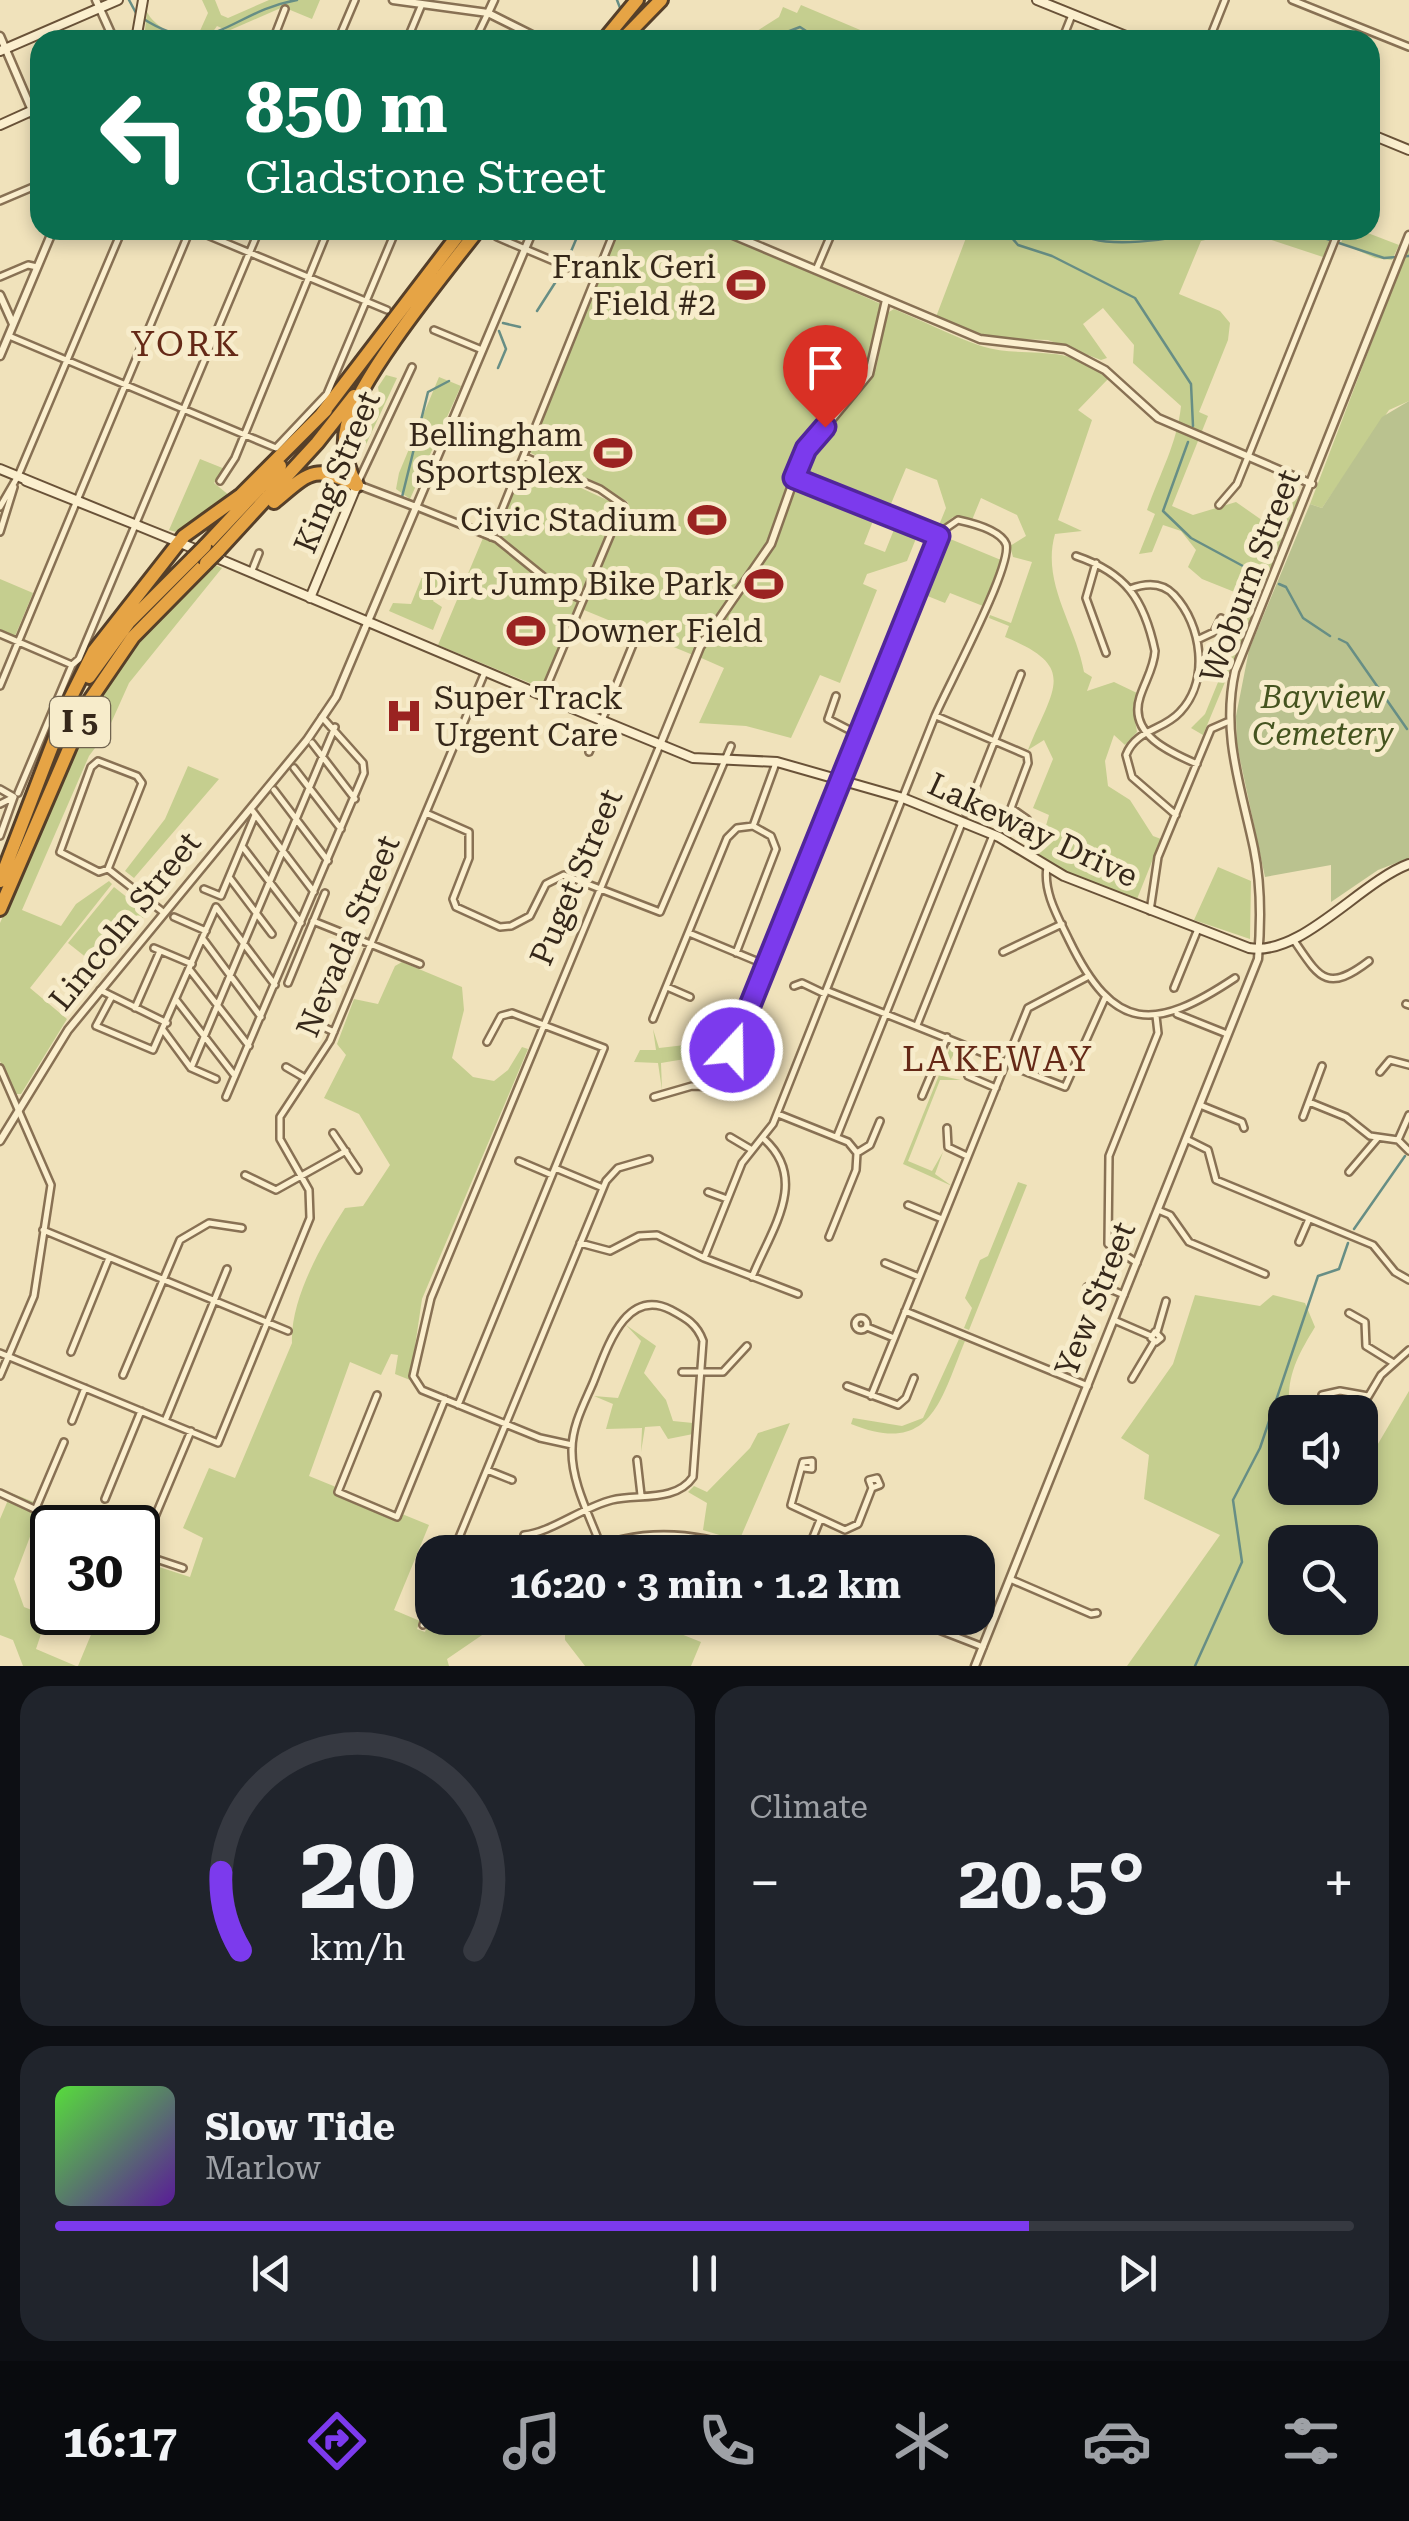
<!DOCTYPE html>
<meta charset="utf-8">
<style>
:root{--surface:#171b24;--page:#20242c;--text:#f1f3f6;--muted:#9ea1a6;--line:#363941;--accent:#7c3aed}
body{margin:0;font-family:"Roboto Serif",serif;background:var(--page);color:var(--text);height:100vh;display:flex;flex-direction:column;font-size:38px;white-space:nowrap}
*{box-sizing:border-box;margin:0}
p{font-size:32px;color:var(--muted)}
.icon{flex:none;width:55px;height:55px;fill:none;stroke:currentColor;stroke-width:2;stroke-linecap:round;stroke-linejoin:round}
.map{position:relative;height:1666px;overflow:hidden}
.details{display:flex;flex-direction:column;gap:20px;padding:20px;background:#0d0f14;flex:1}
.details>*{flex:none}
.banner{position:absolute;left:30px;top:30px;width:1350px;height:210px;border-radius:30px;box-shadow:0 5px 15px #0003;background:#0b6e4f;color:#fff;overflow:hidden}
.tools{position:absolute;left:1268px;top:1395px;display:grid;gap:20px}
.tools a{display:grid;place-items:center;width:110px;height:110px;border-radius:20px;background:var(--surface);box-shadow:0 5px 15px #0003;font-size:50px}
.speed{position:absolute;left:30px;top:1505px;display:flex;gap:20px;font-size:50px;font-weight:700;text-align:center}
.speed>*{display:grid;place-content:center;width:130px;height:130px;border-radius:50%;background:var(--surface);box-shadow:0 5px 15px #0003;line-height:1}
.speed .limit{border:5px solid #111;border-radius:15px;background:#fff;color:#111}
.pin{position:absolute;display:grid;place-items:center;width:85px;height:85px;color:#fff;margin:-102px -42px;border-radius:50% 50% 50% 0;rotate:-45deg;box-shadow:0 0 10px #0007}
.pin .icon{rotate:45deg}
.me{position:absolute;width:110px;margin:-55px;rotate:21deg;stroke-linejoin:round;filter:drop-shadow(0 0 8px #0008)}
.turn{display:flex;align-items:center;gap:35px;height:210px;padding:0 50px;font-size:45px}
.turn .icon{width:130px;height:130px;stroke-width:2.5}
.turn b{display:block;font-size:70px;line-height:85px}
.big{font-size:75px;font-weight:700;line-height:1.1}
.details .tile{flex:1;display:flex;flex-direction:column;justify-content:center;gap:15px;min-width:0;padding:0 35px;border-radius:30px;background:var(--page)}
.details .dial{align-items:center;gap:0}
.dial svg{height:260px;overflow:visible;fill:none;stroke:var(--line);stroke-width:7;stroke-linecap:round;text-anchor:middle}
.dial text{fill:var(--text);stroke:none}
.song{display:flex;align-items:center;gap:30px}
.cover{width:120px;height:120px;border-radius:15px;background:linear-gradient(135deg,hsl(110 70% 55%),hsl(270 70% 35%))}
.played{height:10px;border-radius:5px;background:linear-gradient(90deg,var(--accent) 75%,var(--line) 75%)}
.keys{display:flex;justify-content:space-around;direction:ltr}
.heat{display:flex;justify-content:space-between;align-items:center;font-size:55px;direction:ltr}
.details .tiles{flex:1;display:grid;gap:20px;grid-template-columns:1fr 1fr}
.tile:last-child{grid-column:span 2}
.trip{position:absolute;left:415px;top:1535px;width:580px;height:100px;border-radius:30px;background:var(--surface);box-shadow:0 5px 15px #0003;font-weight:700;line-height:100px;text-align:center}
.menu{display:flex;height:160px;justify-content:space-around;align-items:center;background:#090b0e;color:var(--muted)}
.menu .icon{width:70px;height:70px}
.menu .on{color:var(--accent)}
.menu b{font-size:45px;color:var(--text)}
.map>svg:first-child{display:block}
.green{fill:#c5ce8f;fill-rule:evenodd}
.cemetery{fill:#bac28f}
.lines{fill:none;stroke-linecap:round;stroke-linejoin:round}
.stream{stroke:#678e85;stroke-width:2.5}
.minor-casing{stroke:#887154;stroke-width:10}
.tertiary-casing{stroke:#887154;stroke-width:11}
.secondary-casing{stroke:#695238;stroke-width:12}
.motorway-casing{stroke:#553f29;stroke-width:18}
.minor{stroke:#fbefce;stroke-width:5}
.tertiary{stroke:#fbefce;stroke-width:6}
.secondary{stroke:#fbefce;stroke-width:8}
.motorway{stroke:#e6a445;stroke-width:12}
.motorway-bridge-casing{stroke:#553f29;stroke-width:18;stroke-linecap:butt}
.motorway-bridge{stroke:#e6a445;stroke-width:12}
.route-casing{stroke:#51269a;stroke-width:25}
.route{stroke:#7c3aed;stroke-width:18}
.labels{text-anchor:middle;stroke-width:10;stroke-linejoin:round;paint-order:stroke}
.shield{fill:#f7eccb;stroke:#70634f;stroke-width:2.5}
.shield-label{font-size:30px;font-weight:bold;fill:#36281a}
.poi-label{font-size:32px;fill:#36281a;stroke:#f7eccb;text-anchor:end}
.street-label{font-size:32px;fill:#36281a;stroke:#f7eccb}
.park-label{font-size:32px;font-style:italic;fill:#45541f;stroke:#f7eccb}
.neighbourhood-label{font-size:35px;letter-spacing:2.5px;fill:#652917;stroke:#f7eccb}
</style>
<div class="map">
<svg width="1409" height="1666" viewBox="0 0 1409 1666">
<rect width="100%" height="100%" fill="#f0e2bb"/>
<path class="green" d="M202,0H215L221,15L228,18L269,0H320L312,19L283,7L228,31L217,26L207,40H160L145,30L147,12C156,29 180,39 199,33L208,13Z
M801,5L884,40H743L779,17L783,7L797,13Z
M617,230H713L881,304L875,348L867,372L803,447L764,552L693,655L584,610L628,502L529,452Z
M969,230H1334L1323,257L1244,231L1201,241L1179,294L1220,311L1230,323L1228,340L1199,412L1208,416L1172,506L1193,515L1236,502L1266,523L1292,494L1302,497L1203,735L1191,728L1205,714L1252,599L1202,579L1188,567L1196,550L1181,531L1163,525L1152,552L1139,554L1155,514L1147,510C1160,473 1177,444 1181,406L1133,363L1134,345L1103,308L1083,324L1107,358L1101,360L1048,340L987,338L936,317Z
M1346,230H1360L1399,245L1392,260L1375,258L1341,243Z
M1409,245V401L1389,410L1322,508L1310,504Z
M894,309C923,321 952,336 981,346C1026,360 1067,340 1108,379L1078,410L1092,420L1058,520L1082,531L1055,534C1041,583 1076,626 1084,672L1092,677L1087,691L1114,682L1137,693L1133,708L1137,732L1125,745L1114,735L1105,761L1108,786L1130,800L1153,836L1161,839L1137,899C1106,887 1047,875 1032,844L1040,847L1049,815L1033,808L1053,759L1044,740L1028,750C1053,688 1079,667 1005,637L1009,626L989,618L990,615L1011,623L1032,562L1013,557L1010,546L1026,536L1017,515L981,498L972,520L953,517L937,530L946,508L937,480L906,468L888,511L878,508L864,544L885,552L895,527L917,536L907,561L867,574L863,584L877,590L840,683L820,675L791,738L746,726L699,723L724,668L699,657L702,650L770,553L807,454L876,369L887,313Z
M386,375L397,378L362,453L352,460L350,444L362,404L380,400L378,387Z
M439,377L461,386L410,499L396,489L399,473Z
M200,459L225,469L214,483L230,496L176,532L169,530Z
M529,464L618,505L581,594L564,589L500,537L498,528L523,468Z
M943,536L1001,560L983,606L950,593L945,603L920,593Z
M483,538L495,541L558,593L577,602L542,688L438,645Z
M213,564L222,568L129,683L107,732L89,756L22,910L61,926L76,904L109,881L112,884L30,988L67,1019L21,1094H14L0,1061V923L92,708L122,661Z
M422,577L443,580L433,601L442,607L433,630L389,611L393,603L411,604Z
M0,579L33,593L15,636L0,630Z
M188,766L219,779L134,878L125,871L165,819Z
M1218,867L1251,881L1250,939L1194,920Z
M114,887L147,913L102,970L68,943Z
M402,962L462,987L464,1010L452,1058L473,1077L494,1081L508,1070L522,1047L528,1049L422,1299L410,1380L395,1374L398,1355L391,1354L381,1375L350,1362L309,1476L429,1525L394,1610L420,1621L417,1629L425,1632L432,1613V1618H518L503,1634L488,1631L447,1659L449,1666H78L100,1613L138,1612V1580L152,1585L159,1567L190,1577L203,1538L183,1528L209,1468L235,1478L292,1343C290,1299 322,1244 345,1208L363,1206L390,1165L359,1114L324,1098L346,1055L337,1044L354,999L378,1004L395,966Z
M653,1029L659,1048L685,1045V1059L661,1063L662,1090L658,1063L634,1062L640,1050H656Z
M952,1043L958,1046L942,1076L961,1080H940L908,1161L932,1171L943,1152L935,1174L952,1186L903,1164Z
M1018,1182L1027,1185L969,1330L964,1328L972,1308L965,1298L980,1260L988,1256Z
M1195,1295L1260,1306L1273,1295L1305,1303L1315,1327C1298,1355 1285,1378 1290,1412H1285V1488H1360V1464L1365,1466L1409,1391V1666H1127L1220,1535L1144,1499L1149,1455L1121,1438L1173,1364ZM1360,1542V1618H1285V1542Z
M626,1325L656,1346L644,1373L666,1400L673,1421L693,1423V1434L668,1439L660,1426L645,1427L641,1452L642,1428L606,1429L613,1404L594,1396L618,1398L641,1341Z
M959,1339L965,1341C940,1402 931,1456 851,1424L853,1418L902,1426L923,1418Z
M790,1423L739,1541L703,1530L707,1503L688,1492L694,1486L707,1492L750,1448L758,1433Z
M11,1493L42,1505L14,1579L24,1607L47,1616L36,1649L76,1666H23L13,1640L0,1635V1519Z
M565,1618H641L701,1642L691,1666H585L565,1640Z"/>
<path class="cemetery" d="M1409,401V858L1378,870L1331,902V865L1265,877L1237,745L1236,716L1249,650L1310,504L1322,508L1382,417Z"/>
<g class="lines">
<path class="stream" d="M129,0L136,13
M617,0L622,13
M142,18C212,63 228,12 297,0
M634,32L642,40
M766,40L800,27L820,40
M1005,230L1018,245L1052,256L1135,298L1191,384L1193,426
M1077,230C1095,253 1182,238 1209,230
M1273,230L1318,236L1384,258L1409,256
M567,261L580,230
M537,311L562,272
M503,323L520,327
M498,368L506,349L499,331
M1188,442L1163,511L1191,538L1267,579
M402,497L428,392L449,381
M1279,584L1286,587L1303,618L1330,636
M1339,639L1347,643L1407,729
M1354,1229L1405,1156
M1195,1666L1242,1562L1233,1500L1260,1448L1318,1276L1339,1269L1348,1243"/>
<g class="minor-casing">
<path id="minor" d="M1292,0L1409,47
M273,40L285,9
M338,40L355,0
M407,40L422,4
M475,40L488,13
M1062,40L1072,15
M1209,40L1225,0
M1370,152L1376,137
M0,201L40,184
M195,230L387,310
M497,237L596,279
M816,270L833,230
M0,277L28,265L37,267
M434,330L482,350
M9,336L276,448L327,394L396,230
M525,457L600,489L623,505L543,695
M794,478L939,537
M220,481L235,458L328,230
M358,482L412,367
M78,498L190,230
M1219,505L1237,484L1339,230
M0,507L18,476L122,230
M417,507L497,539L556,587L583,600
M0,532L14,487
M491,537L612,237
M1076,556C1126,573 1144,599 1155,651C1154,668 1145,681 1140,697C1128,734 1169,752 1197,764
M1096,563L1086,598L1106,653
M251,573L259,553
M1130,589C1146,583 1162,582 1174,595C1202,625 1210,680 1180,712C1163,731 1136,729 1126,755L1132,777L1176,815
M0,634L72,665
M1197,640L1214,632L1221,618
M0,686L76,503
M836,696L828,719L859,735
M936,716L1027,755L1028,763L1011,808L1027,819L1021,834
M312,743L355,799
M589,752L638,632
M294,768L341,829
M0,789L14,797
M274,790L328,861
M18,793L72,665L79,659L259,230
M0,804L14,797
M251,809L314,892
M426,813L469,832V858L453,899L456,907L500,927L511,926L530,916L546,884L564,875L660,912L731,746
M966,813L1021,674
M753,826L776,763
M0,836L14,797
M242,846L301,923
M1047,867C1043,892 1058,917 1069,940C1114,1033 1154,1032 1235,978
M108,869L142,783L137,776L98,761L91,767L60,852L99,872L108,869L163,912
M229,877L272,934
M204,889L221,896L255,815
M1150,911L1158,857L1211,729L1227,722
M174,917L206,931
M313,921L420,964
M689,933L766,965
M203,939L261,1017
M1293,939C1319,977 1326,994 1369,961
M154,948L192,964
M1003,952L1062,924
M736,953L776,849L771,836L753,826
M190,970L249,1046
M288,983L325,893
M794,986L802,983L825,994
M667,987L690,997
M1174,988L1198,929
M100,990L167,1023
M828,991L1006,1062
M111,998L96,1026L153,1050L216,907L275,985
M177,1001L235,1076
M1406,1004L1409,1005
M135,1008L160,951
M1177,1014L1227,1034
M653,1019L727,838L737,828L753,826
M308,1020L334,1032
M917,1025L993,835
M163,1030L191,1068L216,1079
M286,1067L305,1078
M0,1068L51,1185L34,1296L0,1376
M191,1068L335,727
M1016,1068L1065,1087L1105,998
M1380,1072L1390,1060L1409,1065
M968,1076L996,1088
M922,1096L947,1037
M226,1097L364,773L363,763L322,717
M654,1097L692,1086L718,1087L942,531L958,520C972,523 1000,530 1006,544C1013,565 947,688 935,716L773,1124L742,1163L704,1258
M1309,1102L1346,1117L1370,1136L1398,1140L1409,1151
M1200,1105L1242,1122L1244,1128
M778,1114L848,1142L857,1153L870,1145L880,1121
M1303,1117L1322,1066
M947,1128L948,1147L967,1156
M333,1133L358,1170
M837,1136L962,823
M730,1137L752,1150
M1186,1139L1208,1150L1216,1180L1373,1245L1395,1272L1409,1280
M1398,1140L1409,1115
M519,1161L552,1175
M555,1168L603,1188
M1349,1172L1377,1139
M245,1175L276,1190L346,1151
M708,1192L727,1199
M908,1205L942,1219
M1158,1210L1170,1215L1189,1242L1265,1274
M43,1230L288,1331
M829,1237L856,1170L857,1153
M1299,1242L1309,1219
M580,1243L610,1251L639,1236L657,1235L704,1258L798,1294
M885,1263L919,1277
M1137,1263L1108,1244L1109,1156L1158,1033L1156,1016
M752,1277C771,1230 809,1181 765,1140
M1087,1287H1105L1124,1295
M905,1311L1088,1386
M1349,1313L1365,1322L1366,1346L1392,1362
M855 1324a6 6 0 1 1 12 0a6 6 0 1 1-12 0Z
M1114,1320L1151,1336
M867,1327L894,1338
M1155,1332L1161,1338L1156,1342L1151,1338Z
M1157,1332L1166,1301
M71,1352L109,1258
M0,1353L218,1443L310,1218L309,1190L280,1139V1117L330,1041L485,672
M682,1372H723L747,1346
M123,1375L180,1240L209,1223L242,1228
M1132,1379L1154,1342
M847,1386L898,1405L906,1398L914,1378
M377,1395L338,1492L397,1517L445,1399
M1322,1395L1340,1391L1368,1396
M871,1396L1028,1008L1087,977
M458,1405L604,1048L512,1013L501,1016L487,1042
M1359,1412L1381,1375L1409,1350
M72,1421L85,1388
M165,1421L227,1269
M572,1445L540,1438L422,1390L413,1376L431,1298L660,745
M637,1460L641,1495
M804,1468L812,1469V1461L803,1462L791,1505L845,1530L858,1524L872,1488L880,1485L877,1478L869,1480L872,1488
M487,1470L512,1480
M0,1493L75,1528
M105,1499L141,1411
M36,1508L64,1442
M154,1519L191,1431
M524,1535C550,1533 583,1507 612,1500C639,1494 676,1502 693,1477L703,1341C697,1324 686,1318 671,1310C624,1286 606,1352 593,1383C584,1404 572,1426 572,1449C571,1484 592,1520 603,1552
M453,1552L606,1181L618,1168L649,1159
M584,1552C638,1528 695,1531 749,1552
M807,1552L820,1520
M138,1553L183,1568
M1010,1579L1091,1614L1097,1613
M908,1618L983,1647
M736,1620L738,1618
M423,1625L432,1602"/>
</g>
<g class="tertiary-casing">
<path id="tertiary" d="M96,0L114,40
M393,0L488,13L542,40
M488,13L494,0
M0,36L40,129
M721,230L980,339L1065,349L1105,370L1158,418L1312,484
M0,295L13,324
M0,356L53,230
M358,485L416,507
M660,745L700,647L771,544L803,454L869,374L886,300
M0,1141L68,1030L307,740L336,697L533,230
M975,1666L1258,959C1261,924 1261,883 1254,849C1241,787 1221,734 1235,671L1409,235"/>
</g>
<g class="secondary-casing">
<path id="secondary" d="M1037,0L1136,40
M136,40L143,0
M0,51L118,0
M0,125L40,107
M1370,134L1409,150
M0,469L195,549
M26,481L179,542
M217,558L560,703
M310,598L357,485
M545,697L693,758L777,762L903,798L999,837L1064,876L1249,948C1301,957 1360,882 1409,864"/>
</g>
<g class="motorway-casing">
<path id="motorway" d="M604,40L637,0
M622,40L661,0
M321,415L462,230
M357,485C346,467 342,446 347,425C360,376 444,274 478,230
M274,502C308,474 313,463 356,485
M205,546L280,466
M218,551L317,443L354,396
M89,677L129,622L193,558
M0,881L70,699L94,651L184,536L241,495L326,410
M0,909L90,700L133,637L206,563"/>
</g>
<use href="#minor" class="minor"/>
<use href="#tertiary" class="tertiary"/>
<use href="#secondary" class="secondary"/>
<use href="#motorway" class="motorway"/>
<g class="motorway-bridge-casing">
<path id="motorway-bridge" d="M193,558L205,546
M206,563L218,551"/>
</g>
<use href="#motorway-bridge" class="motorway-bridge"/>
</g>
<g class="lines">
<g class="route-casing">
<path id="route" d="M732,1050L939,536L794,478L806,449L825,427"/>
</g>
<use href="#route" class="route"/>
</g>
<defs>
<g id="stadium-bare" transform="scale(3)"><path d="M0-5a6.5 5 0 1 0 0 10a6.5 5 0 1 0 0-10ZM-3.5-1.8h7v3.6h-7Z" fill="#9a2321" stroke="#f7eccb" stroke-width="2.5" paint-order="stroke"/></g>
<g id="hospital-bare" transform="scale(3)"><path d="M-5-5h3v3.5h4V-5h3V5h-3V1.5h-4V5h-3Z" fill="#9a2321" stroke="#f7eccb" stroke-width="2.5" paint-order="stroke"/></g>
</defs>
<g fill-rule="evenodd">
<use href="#stadium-bare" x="746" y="285"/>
<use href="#stadium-bare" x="613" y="453"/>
<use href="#stadium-bare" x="707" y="520"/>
<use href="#stadium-bare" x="764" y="584"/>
<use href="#stadium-bare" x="526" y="631"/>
<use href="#hospital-bare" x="404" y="716"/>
</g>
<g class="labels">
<rect class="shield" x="50" y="697" width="60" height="50" rx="8"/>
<g class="shield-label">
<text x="80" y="732">I 5</text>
</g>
<g class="poi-label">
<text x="716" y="278">Frank Geri<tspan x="716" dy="37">Field #2</tspan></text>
<text x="583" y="446">Bellingham<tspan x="583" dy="37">Sportsplex</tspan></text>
<text x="677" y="531">Civic Stadium</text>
<text x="734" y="595">Dirt Jump Bike Park</text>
<text x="556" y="642" text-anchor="start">Downer Field</text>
<text x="434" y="709" text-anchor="start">Super Track<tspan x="434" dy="37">Urgent Care</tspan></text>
</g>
<g class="street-label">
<text transform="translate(337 472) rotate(-67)" y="11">King Street</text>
<text transform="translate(1250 576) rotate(-69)" y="11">Woburn Street</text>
<text transform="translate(1033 830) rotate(25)" y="11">Lakeway Drive</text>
<text transform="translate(576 877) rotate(-67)" y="11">Puget Street</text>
<text transform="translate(125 921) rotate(-51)" y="11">Lincoln Street</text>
<text transform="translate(348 936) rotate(-67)" y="11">Nevada Street</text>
<text transform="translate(1095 1299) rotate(-68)" y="11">Yew Street</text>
</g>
<g class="park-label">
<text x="1323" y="708">Bayview<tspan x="1323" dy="37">Cemetery</tspan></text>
</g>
<g class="neighbourhood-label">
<text x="186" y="356">YORK</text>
<text x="998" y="1071">LAKEWAY</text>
</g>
</g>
</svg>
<div class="tools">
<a><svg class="icon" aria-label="sound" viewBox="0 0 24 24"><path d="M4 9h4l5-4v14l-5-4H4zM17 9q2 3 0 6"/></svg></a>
<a><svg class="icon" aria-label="search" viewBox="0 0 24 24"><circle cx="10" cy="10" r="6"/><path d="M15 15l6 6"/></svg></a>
</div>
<div class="speed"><div class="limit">30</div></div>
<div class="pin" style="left:825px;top:427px;background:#d93025"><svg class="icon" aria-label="arrive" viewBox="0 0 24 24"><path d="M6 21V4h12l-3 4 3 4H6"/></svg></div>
<svg class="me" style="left:732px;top:1050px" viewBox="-20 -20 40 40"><circle r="17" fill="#7c3aed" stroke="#fff" stroke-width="3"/><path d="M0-11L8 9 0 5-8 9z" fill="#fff"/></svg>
<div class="trip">16:20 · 3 min · 1.2 km</div>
<div class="banner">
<div class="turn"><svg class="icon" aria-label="left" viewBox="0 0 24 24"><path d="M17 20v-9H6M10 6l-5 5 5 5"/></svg><div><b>850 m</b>Gladstone Street</div></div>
</div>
</div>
<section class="details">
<div class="tiles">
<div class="tile dial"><svg viewBox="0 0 100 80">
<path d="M14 69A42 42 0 1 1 86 69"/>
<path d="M14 69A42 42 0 0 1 8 45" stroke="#7c3aed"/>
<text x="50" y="56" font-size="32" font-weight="700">20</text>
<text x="50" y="72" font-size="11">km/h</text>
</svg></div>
<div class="tile"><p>Climate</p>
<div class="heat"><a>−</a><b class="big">20.5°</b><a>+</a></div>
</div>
<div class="tile">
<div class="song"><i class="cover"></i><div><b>Slow Tide</b><p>Marlow</p></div></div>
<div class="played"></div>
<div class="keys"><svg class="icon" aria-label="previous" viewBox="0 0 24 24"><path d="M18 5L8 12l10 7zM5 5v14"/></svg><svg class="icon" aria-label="pause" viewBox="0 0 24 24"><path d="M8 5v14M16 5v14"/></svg><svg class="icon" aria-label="next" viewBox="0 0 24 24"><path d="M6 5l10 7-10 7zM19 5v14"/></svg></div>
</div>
</div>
</section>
<nav class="menu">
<b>16:17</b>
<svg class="icon on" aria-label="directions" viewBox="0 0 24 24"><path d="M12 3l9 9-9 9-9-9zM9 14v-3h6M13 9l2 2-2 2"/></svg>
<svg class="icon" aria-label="music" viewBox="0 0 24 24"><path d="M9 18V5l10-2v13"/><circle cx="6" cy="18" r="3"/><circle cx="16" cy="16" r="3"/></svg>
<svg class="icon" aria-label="phone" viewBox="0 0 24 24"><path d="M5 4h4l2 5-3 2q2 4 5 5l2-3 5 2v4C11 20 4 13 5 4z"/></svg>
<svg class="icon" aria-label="climate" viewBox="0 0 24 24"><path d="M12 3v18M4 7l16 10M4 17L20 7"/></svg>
<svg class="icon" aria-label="car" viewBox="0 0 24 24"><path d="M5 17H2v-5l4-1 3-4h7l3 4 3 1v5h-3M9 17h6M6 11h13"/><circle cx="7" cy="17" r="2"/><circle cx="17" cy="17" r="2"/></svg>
<svg class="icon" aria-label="filters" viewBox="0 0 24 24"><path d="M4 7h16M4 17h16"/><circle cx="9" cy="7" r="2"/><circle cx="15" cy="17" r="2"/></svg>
</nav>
